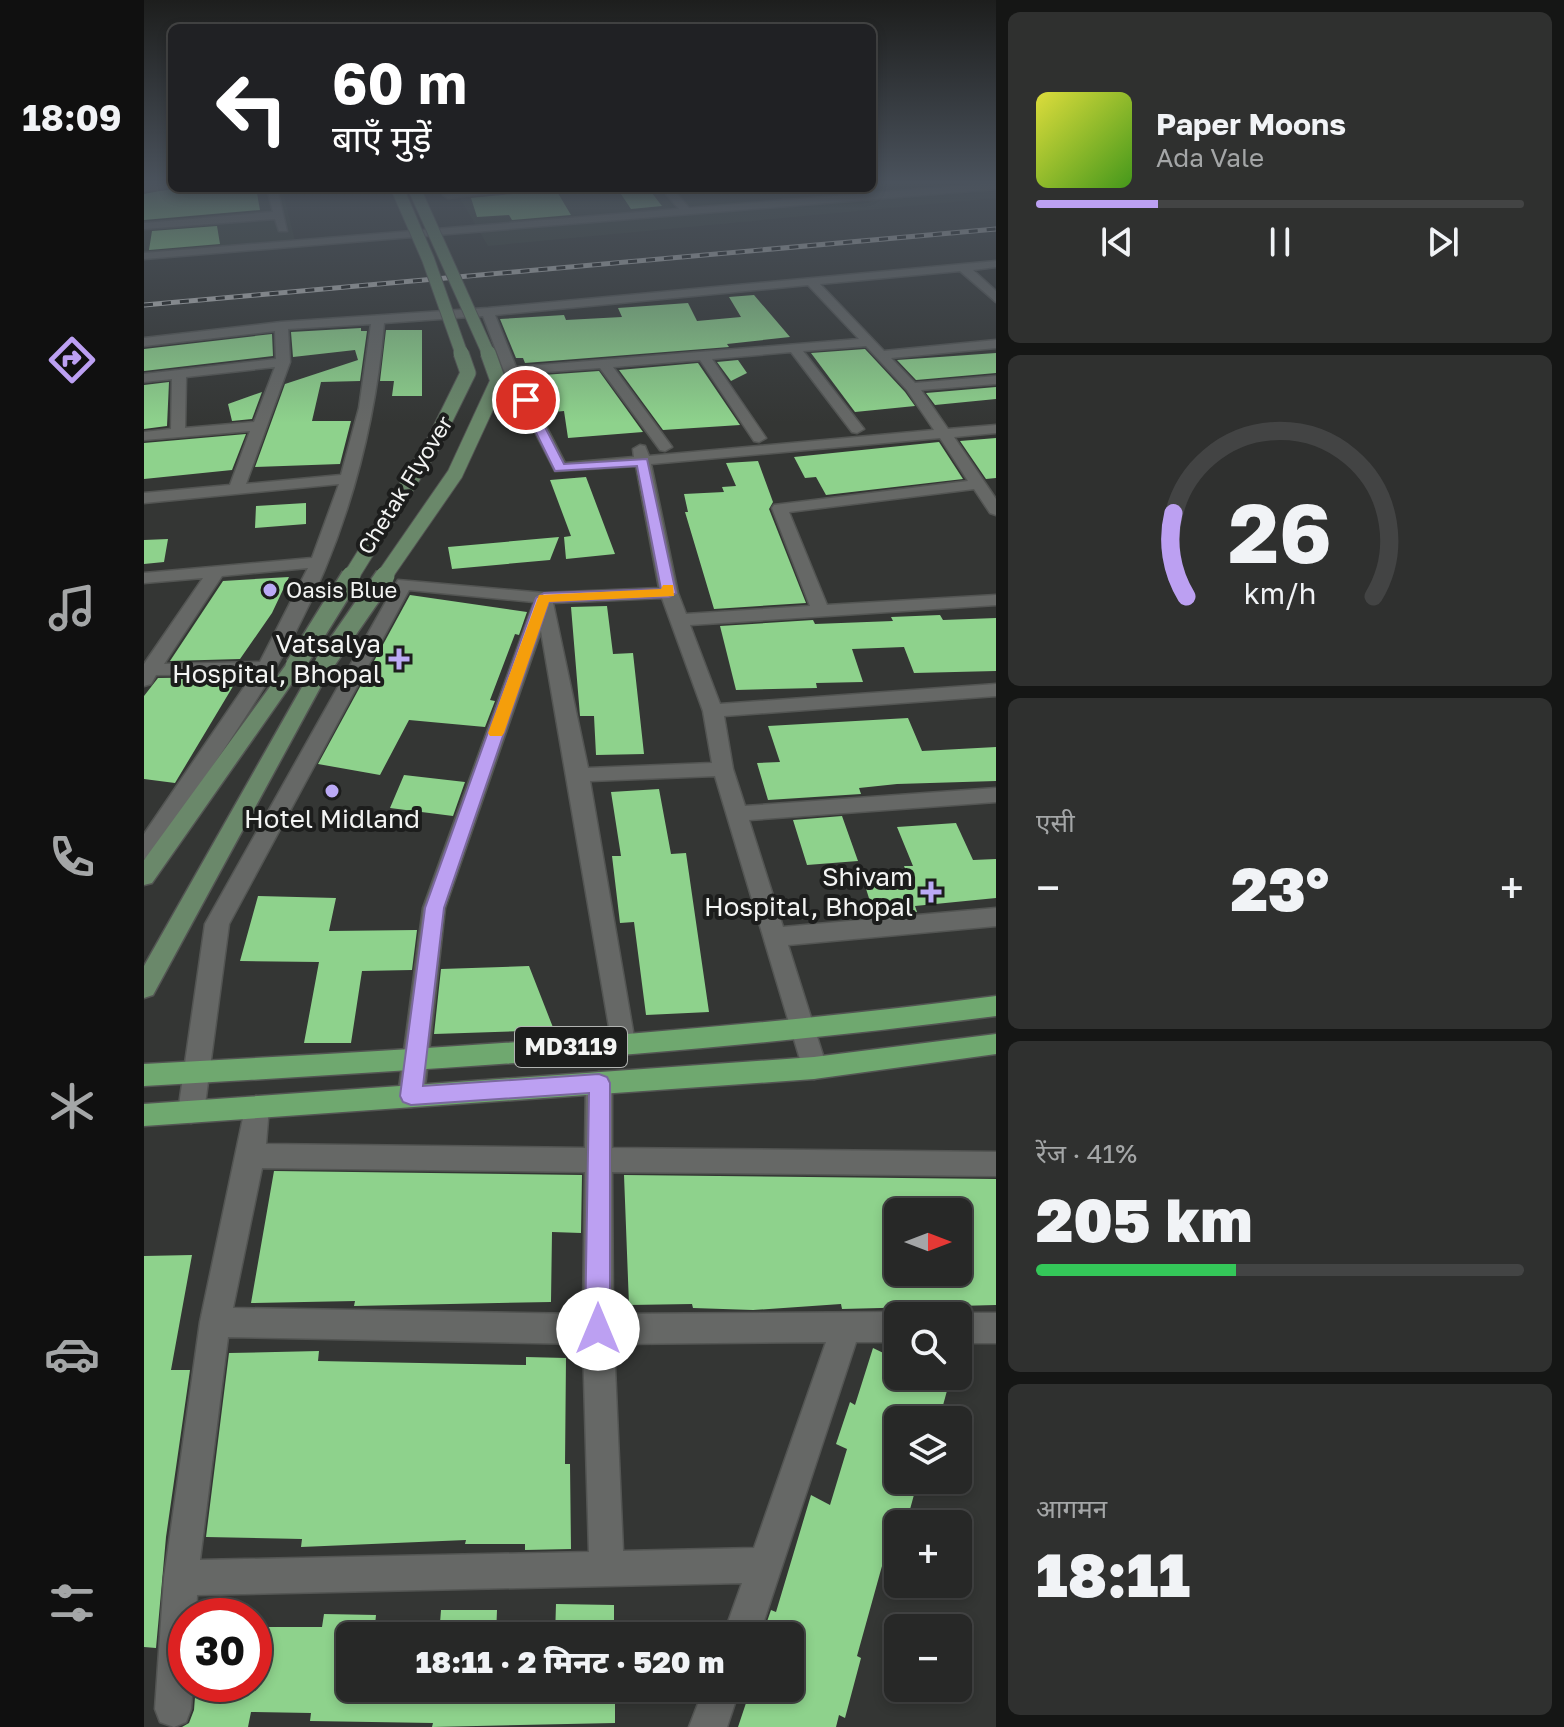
<!DOCTYPE html>
<html lang="hi">
<meta charset="utf-8">
<style>
:root{--surface:#272827;--page:#2f302f;--text:#f1f3f6;--muted:#a4a6a7;--line:#434444;--accent:#bca0f2}
body{margin:0;font-family:"Golos Text","Noto Sans Devanagari",sans-serif;background:var(--page);color:var(--text);height:100vh;display:flex;flex-direction:column;font-size:30px;white-space:nowrap}
*{box-sizing:border-box;margin:0}
p{font-size:26px;color:var(--muted)}
.icon{flex:none;width:44px;height:44px;fill:none;stroke:currentColor;stroke-width:2;stroke-linecap:round;stroke-linejoin:round}
.map{position:relative;flex:1;overflow:hidden}
.details{display:flex;flex-direction:column;gap:12px;padding:12px;background:#151615;width:568px}
.details>*{flex:none}
.hud{position:absolute;left:24px;top:24px;width:708px;height:168px;border-radius:12px;box-shadow:0 4px 12px #0003,0 0 0 2px var(--line);background:#202124;color:#fff;overflow:hidden}
.needle{width:52px;rotate:90deg}
.fabs{position:absolute;left:740px;top:1198px;display:grid;gap:16px}
.fabs a{display:grid;place-items:center;width:88px;height:88px;border-radius:12px;background:var(--surface);box-shadow:0 4px 12px #0003,0 0 0 2px var(--line);font-size:40px}
.speed{position:absolute;left:24px;top:1598px;display:flex;gap:16px;font-size:40px;font-weight:700;text-align:center}
.speed>*{display:grid;place-content:center;width:104px;height:104px;border-radius:50%;background:var(--surface);box-shadow:0 4px 12px #0003,0 0 0 2px var(--line);line-height:1}
.speed .limit{border:12px solid #d22;background:#fff;color:#111}
.pin{position:absolute;display:grid;place-items:center;width:68px;height:68px;color:#fff;margin:-34px;border:4px solid #fff;border-radius:50%;box-shadow:0 2px 8px #0007}
.me{position:absolute;width:88px;margin:-44px;rotate:0deg;stroke-linejoin:round;filter:drop-shadow(0 0 6px #0008)}
.turn{display:flex;align-items:center;gap:28px;height:168px;padding:0 32px;font-size:36px}
.turn .icon{width:104px;height:104px;stroke-width:2.5}
.turn b{display:block;font-size:56px;line-height:68px}
.big{font-size:60px;font-weight:800;line-height:1.1}
.details .card{flex:1;display:flex;flex-direction:column;justify-content:center;gap:12px;min-width:0;padding:0 28px;border-radius:12px;background:var(--page)}
.details .dial{align-items:center;gap:0}
.dial svg{height:208px;overflow:visible;fill:none;stroke:var(--line);stroke-width:7;stroke-linecap:round;text-anchor:middle}
.dial text{fill:var(--text);stroke:none}
.song{display:flex;align-items:center;gap:24px}
.cover{width:96px;height:96px;border-radius:12px;background:linear-gradient(135deg,hsl(60 70% 55%),hsl(100 70% 35%))}
.played{height:8px;border-radius:4px;background:linear-gradient(90deg,var(--accent) 25%,var(--line) 25%)}
.keys{display:flex;justify-content:space-around;direction:ltr}
.heat{display:flex;justify-content:space-between;align-items:center;font-size:44px;direction:ltr}
.charge{height:12px;border-radius:6px;background:linear-gradient(90deg,#34c759 41%,var(--line) 0)}
.trip{position:absolute;left:192px;top:1622px;width:468px;height:80px;border-radius:12px;background:var(--surface);box-shadow:0 4px 12px #0003,0 0 0 2px var(--line);font-weight:800;line-height:80px;text-align:center}
main{display:flex;flex:1;min-height:0}
.tab-bar{display:flex;flex-direction:column;width:144px;justify-content:space-around;align-items:center;background:#101010;color:var(--muted)}
.tab-bar .icon{width:56px;height:56px}
.tab-bar .active{color:var(--accent)}
.tab-bar b{font-size:36px;color:var(--text)}
.map>svg:first-child{display:block}
.built{fill:#3a413a}
.building{fill:#8ed28c;fill-rule:evenodd}
.lines{fill:none;stroke-linecap:round;stroke-linejoin:round}
.minor-casing{stroke:#535553;stroke-width:3}
.tertiary-casing{stroke:#535553;stroke-width:3}
.secondary-casing{stroke:#535553;stroke-width:3}
.primary-casing{stroke:#535553;stroke-width:3}
.minor{fill:#666866;fill-rule:evenodd}
.tertiary{fill:#666866;fill-rule:evenodd}
.secondary{fill:#6a886a;fill-rule:evenodd}
.primary{fill:#6fa86f;fill-rule:evenodd}
.rail-casing{stroke:#bebfbe;stroke-width:5}
.rail{stroke:#1c1d1c;stroke-width:3;stroke-dasharray:9;stroke-linecap:butt}
.secondary-bridge-far2-casing{stroke:#535553;stroke-width:14;stroke-linecap:butt}
.secondary-bridge-far1-casing{stroke:#535553;stroke-width:17;stroke-linecap:butt}
.secondary-bridge-casing{stroke:#535553;stroke-width:22;stroke-linecap:butt}
.secondary-bridge-far2{stroke:#6a886a;stroke-width:12}
.secondary-bridge-far1{stroke:#6a886a;stroke-width:15}
.secondary-bridge{stroke:#6a886a;stroke-width:19}
.route{fill:#bca0f2;stroke:#7a689d;stroke-width:2}
.slow{fill:#f59e0b}
.poi-dot{fill:#bbaaf6;stroke:#1c1d1c;stroke-width:3}
.labels{text-anchor:middle;stroke-width:8;stroke-linejoin:round;paint-order:stroke}
.far-street-label{font-size:22px;fill:#f3f4f3;stroke:#1c1d1c}
.far-poi-label{font-size:22px;fill:#f3f4f3;stroke:#1c1d1c;text-anchor:start}
.shield{fill:#1c1d1c;stroke:#b2b4b2;stroke-width:2}
.shield-label{font-size:24px;font-weight:bold;fill:#f3f4f3}
.poi-label{font-size:26px;fill:#f3f4f3;stroke:#1c1d1c;text-anchor:end}
</style>
<main>
<nav class="tab-bar">
<b>18:09</b>
<svg class="icon active" aria-label="directions" viewBox="0 0 24 24"><path d="M12 3l9 9-9 9-9-9zM9 14v-3h6M13 9l2 2-2 2"/></svg>
<svg class="icon" aria-label="music" viewBox="0 0 24 24"><path d="M9 18V5l10-2v13"/><circle cx="6" cy="18" r="3"/><circle cx="16" cy="16" r="3"/></svg>
<svg class="icon" aria-label="phone" viewBox="0 0 24 24"><path d="M5 4h4l2 5-3 2q2 4 5 5l2-3 5 2v4C11 20 4 13 5 4z"/></svg>
<svg class="icon" aria-label="climate" viewBox="0 0 24 24"><path d="M12 3v18M4 7l16 10M4 17L20 7"/></svg>
<svg class="icon" aria-label="car" viewBox="0 0 24 24"><path d="M5 17H2v-5l4-1 3-4h7l3 4 3 1v5h-3M9 17h6M6 11h13"/><circle cx="7" cy="17" r="2"/><circle cx="17" cy="17" r="2"/></svg>
<svg class="icon" aria-label="filters" viewBox="0 0 24 24"><path d="M4 7h16M4 17h16"/><circle cx="9" cy="7" r="2"/><circle cx="15" cy="17" r="2"/></svg>
</nav>
<div class="map">
<svg width="852" height="1727" viewBox="0 0 852 1727">
<rect width="100%" height="100%" fill="#343634"/>
<path class="built" d="M0,181H28V188H138L152,245L0,258Z
M728,181H852V198L344,246L310,188H728Z"/>
<path class="building" d="M31,188H112L116,210L0,220V194Z
M473,188H504L518,206L487,209Z
M412,190L427,215L368,220L365,215L333,217L327,198Z
M73,226L76,244L5,250L8,231Z
M610,295L646,337L583,344L585,347L381,363L379,358H372L356,319L420,315L422,320L478,317L474,308L544,303L553,321L597,317L585,297Z
M217,328V331H223L216,381L177,382L168,421H207L196,464L111,467L141,384L214,360L211,350L149,357L147,332Z
M242,330H278V396H248L250,381H236Z
M128,334L129,356L0,371V349Z
M721,349L761,392L771,406L711,412L667,353Z
M852,353V373L772,380L753,360Z
M594,360L603,373L587,381L573,362Z
M554,363L596,425L519,430L475,370Z
M455,371L499,432L424,438L420,411L399,413L385,376Z
M25,382L23,426L0,429V385Z
M852,387V399L791,405L782,393Z
M118,392L108,419L88,421L84,404Z
M102,434L88,470L0,479V443Z
M852,438V478L842,479L816,441Z
M795,442L819,479L682,495L672,477L661,478L650,457Z
M614,461L629,502L625,509L662,603L570,609L541,512H544L540,494L580,492L578,487L592,486L582,463Z
M442,477L471,554L422,559L420,537L427,536L406,480Z
M162,503V524L111,528L112,506Z
M415,537L406,560L308,569L304,547Z
M24,539L20,562L0,564V540Z
M145,577L128,613L96,659L26,661L79,581Z
M266,595L383,612L375,635L371,634L346,700L351,701L341,727L265,720L236,775L174,764Z
M463,606L469,654L489,653L500,754L452,755L450,716H436L427,607Z
M796,615L799,620L852,618V671L770,673L760,647L708,649L719,682L672,683L673,688L592,690L576,626L669,620L671,624L749,621L747,617Z
M84,677L81,681L91,683L31,783L0,779V696L14,678Z
M764,718L778,751L852,747V781L753,784L715,788L717,794L624,800L613,763L636,762L624,726Z
M260,775L321,782L309,816L246,808Z
M515,789L527,854L542,853L565,1012L502,1015L490,922L476,923L468,856H477L467,792Z
M698,816L714,861L663,865L649,820Z
M812,823L829,860L852,859V898L771,906L773,912L730,914L717,873L762,871L760,866H769L753,827Z
M114,896L192,898L185,931L273,930L268,970L218,971L207,1043H160L175,962L96,961Z
M385,966L410,1030L290,1034L297,969Z
M130,1171L438,1175L437,1233L408,1232L407,1302L210,1306L211,1301L107,1303Z
M480,1175L852,1179V1305L698,1309L697,1304L609,1310L549,1308L548,1304L485,1305ZM754,1212H814V1272H754Z
M48,1255L27,1370H46L22,1537L12,1648L0,1647V1256Z
M729,1348L754,1360V1376H807L795,1420H754V1480H774L762,1524H754V1533L748,1530L713,1656L717,1658L701,1718L695,1715L692,1727H594L607,1688H646V1636H618L627,1610L632,1612L667,1495L686,1505L703,1449L692,1444L706,1402L711,1405Z
M175,1351L174,1361L382,1365V1357L422,1358L421,1464H426L427,1549L381,1550V1544H321L322,1540L157,1547L158,1539L62,1537L85,1353Z
M412,1604L470,1605V1636H411Z
M297,1610H353L352,1636H295Z
M180,1614L232,1615L230,1636H206V1688H471V1723L288,1727L289,1723L166,1721L167,1713L107,1712L104,1727H38L45,1723L50,1710L52,1684H110V1627H178Z"/>
<g class="lines">
<g class="minor-casing">
<path id="minor" d="M852,183V189L0,259V253L535,209L517,188H528L545,208Z
M123,188H133L143,231H135L131,219L0,229V223L129,212Z
M348,188H387L304,198L299,195Z
M852,261V267L829,270L852,291V302L816,271L676,284L740,351L852,340V348L747,358L771,383L852,376V384L777,390L804,429L852,425V433L810,437L852,499V515L846,513L830,489L645,512L683,605L852,595V605L546,625L576,704L852,684V696L580,716L589,769L601,806L852,788V802L605,820L639,927L852,908V926L644,945L683,1068L679,1076L670,1079L661,1076L571,776L446,781L491,1043L487,1050L478,1053L469,1050L397,631L301,908L280,1096L276,1104L267,1107L258,1104L254,1096L279,908L390,602L265,590L85,924L60,1112L56,1120L47,1123L38,1120L34,1112L61,924L254,580L400,593L515,588L492,466L411,471L360,371L339,316L240,323C231,430 202,535 152,631C111,710 56,782 8,856L0,859V834L109,674L12,675L7,684L0,686V664L59,578L0,583V573L168,558L195,484L0,503V493L86,485L106,431L0,440V432L27,429L28,379L0,382V374L132,359L131,331L0,346V338L137,322L344,308ZM664,285L715,339L372,367L351,315ZM227,324L215,408L197,475L102,484L146,362L144,329ZM722,346L763,390L790,430L505,456L501,446L496,445L489,449L490,457L421,463L375,374L456,368L516,450L521,451L528,447L469,367L556,360L610,441L615,442L622,438L568,359L647,352L708,432L713,433L720,429L659,351ZM131,367L110,422L41,428L42,377ZM796,438L824,481L630,505L628,508L666,606L542,614L534,593L507,464ZM164,568L116,662L20,664L78,576ZM518,598L559,711L568,763L444,768L409,603Z
M455,1072L464,1075L468,1083V1148L852,1152V1176L468,1172L469,1314L754,1312L763,1316H754V1342H712L615,1636H579L598,1583L53,1595L52,1616H42V1684H49L47,1709L42,1722L30,1727L16,1722L11,1709L20,1578L56,1322L103,1099L112,1096L121,1099L125,1107L122,1144L441,1148L442,1083L446,1075ZM118,1168L441,1172L439,1314L89,1308ZM84,1337L439,1344L445,1552L56,1560ZM682,1342L610,1548L479,1551L470,1344Z
M814,1313H852V1343H814V1316H807Z
M560,1688H596L583,1727H545Z"/>
</g>
<g class="tertiary-casing">
<path id="tertiary" d="M28,182V188L0,191V185Z"/>
</g>
<g class="secondary-casing">
<path id="secondary" d="M180,658L189,664L9,995L0,998V966L171,664Z
M151,660L160,666L8,883L0,885V860L144,662Z"/>
</g>
<g class="primary-casing">
<path id="primary" d="M852,996V1016C569,1053 285,1070 0,1086V1064C285,1049 569,1033 852,996Z
M852,1034V1054L670,1079L0,1126V1104L670,1057Z"/>
</g>
<use href="#minor" class="minor"/>
<use href="#tertiary" class="tertiary"/>
<use href="#secondary" class="secondary"/>
<use href="#primary" class="primary"/>
<g class="rail-casing">
<path id="rail" d="M0,305L852,229"/>
</g>
<use href="#rail" class="rail"/>
<g class="secondary-bridge-far2-casing">
<path id="secondary-bridge-far2" d="M253,188L284,259L318,355
M270,188L345,355"/>
</g>
<g class="secondary-bridge-far1-casing">
<path id="secondary-bridge-far1" d="M206,578L289,444L324,373L317,353
M239,578L311,474L354,381L344,353"/>
</g>
<g class="secondary-bridge-casing">
<path id="secondary-bridge" d="M180,664L241,576
M151,666L207,576"/>
</g>
<use href="#secondary-bridge-far2" class="secondary-bridge-far2"/>
<use href="#secondary-bridge-far1" class="secondary-bridge-far1"/>
<use href="#secondary-bridge" class="secondary-bridge"/>
</g>
<linearGradient id="sky" x2="0" y2="1"><stop stop-color="#1d1e1d"/><stop offset="0.43" stop-color="#4a525c"/><stop offset="1" stop-color="#4a525c" stop-opacity="0"/></linearGradient>
<rect width="852" height="423" fill="url(#sky)"/>
<path class="route" d="M382,396L387,400L420,464L503,459L532,593L525,597L405,602L300,908L279,1086L455,1074L463,1077L466,1083V1329L462,1338L454,1341L445,1338L441,1329L445,1093L267,1105L259,1102L256,1096L281,908L392,598L400,593L517,589L493,466L411,471L376,400Z"/>
<path class="slow" d="M519,585H529L530,596L405,602L360,733L358,736H346L344,733L395,595L517,589Z"/>
<g class="poi-dot">
<circle cx="126" cy="590" r="8"/>
<path d="M251 647h8v8h8v8h-8v8h-8v-8h-8v-8h8z"/>
<circle cx="188" cy="791" r="8"/>
<path d="M783 880h8v8h8v8h-8v8h-8v-8h-8v-8h8z"/>
</g>
<g class="labels">
<g class="far-street-label">
<text transform="translate(261 485) rotate(-58)" y="8">Chetak Flyover</text>
</g>
<g class="far-poi-label">
<text x="142" y="598">Oasis Blue</text>
</g>
<rect class="shield" x="371" y="1027" width="112" height="40" rx="6"/>
<g class="shield-label">
<text x="427" y="1055">MD3119</text>
</g>
<g class="poi-label">
<text x="237" y="653">Vatsalya<tspan x="237" dy="30">Hospital, Bhopal</tspan></text>
<text x="188" y="828" text-anchor="middle">Hotel Midland</text>
<text x="769" y="886">Shivam<tspan x="769" dy="30">Hospital, Bhopal</tspan></text>
</g>
</g>
</svg>
<div class="fabs">
<a><svg class="needle" viewBox="-14 -14 28 28"><path d="M0-13l5 13h-10z" fill="#e53935"/><path d="M0 13l5-13h-10z" fill="#a4a6a7"/></svg></a>
<a><svg class="icon" aria-label="search" viewBox="0 0 24 24"><circle cx="10" cy="10" r="6"/><path d="M15 15l6 6"/></svg></a>
<a><svg class="icon" aria-label="layers" viewBox="0 0 24 24"><path d="M12 4l9 5-9 5-9-5zM3 14l9 5 9-5"/></svg></a>
<a>+</a>
<a>−</a>
</div>
<div class="speed"><div class="limit">30</div></div>
<div class="pin" style="left:382px;top:400px;background:#d93025"><svg class="icon" aria-label="arrive" viewBox="0 0 24 24"><path d="M6 21V4h12l-3 4 3 4H6"/></svg></div>
<svg class="me" style="left:454px;top:1329px" viewBox="-20 -20 40 40"><circle r="19" fill="#fff"/><path d="M0-13L10 11 0 6-10 11z" fill="#bca0f2"/></svg>
<div class="trip">18:11 · 2 मिनट · 520 m</div>
<div class="hud">
<div class="turn"><svg class="icon" aria-label="left" viewBox="0 0 24 24"><path d="M17 20v-9H6M10 6l-5 5 5 5"/></svg><div><b>60 m</b>बाएँ मुड़ें</div></div>
</div>
</div>
<section class="details">
<div class="card">
<div class="song"><i class="cover"></i><div><b>Paper Moons</b><p>Ada Vale</p></div></div>
<div class="played"></div>
<div class="keys"><svg class="icon" aria-label="previous" viewBox="0 0 24 24"><path d="M18 5L8 12l10 7zM5 5v14"/></svg><svg class="icon" aria-label="pause" viewBox="0 0 24 24"><path d="M8 5v14M16 5v14"/></svg><svg class="icon" aria-label="next" viewBox="0 0 24 24"><path d="M6 5l10 7-10 7zM19 5v14"/></svg></div>
</div>
<div class="card dial"><svg viewBox="0 0 100 80">
<path d="M14 69A42 42 0 1 1 86 69"/>
<path d="M14 69A42 42 0 0 1 9 37" stroke="#bca0f2"/>
<text x="50" y="56" font-size="32" font-weight="700">26</text>
<text x="50" y="72" font-size="11">km/h</text>
</svg></div>
<div class="card"><p>एसी</p>
<div class="heat"><a>−</a><b class="big">23°</b><a>+</a></div>
</div>
<div class="card"><p>रेंज · 41%</p><b class="big">205 km</b><div class="charge"></div></div>
<div class="card"><p>आगमन</p><b class="big">18:11</b></div>
</section>
</main>
